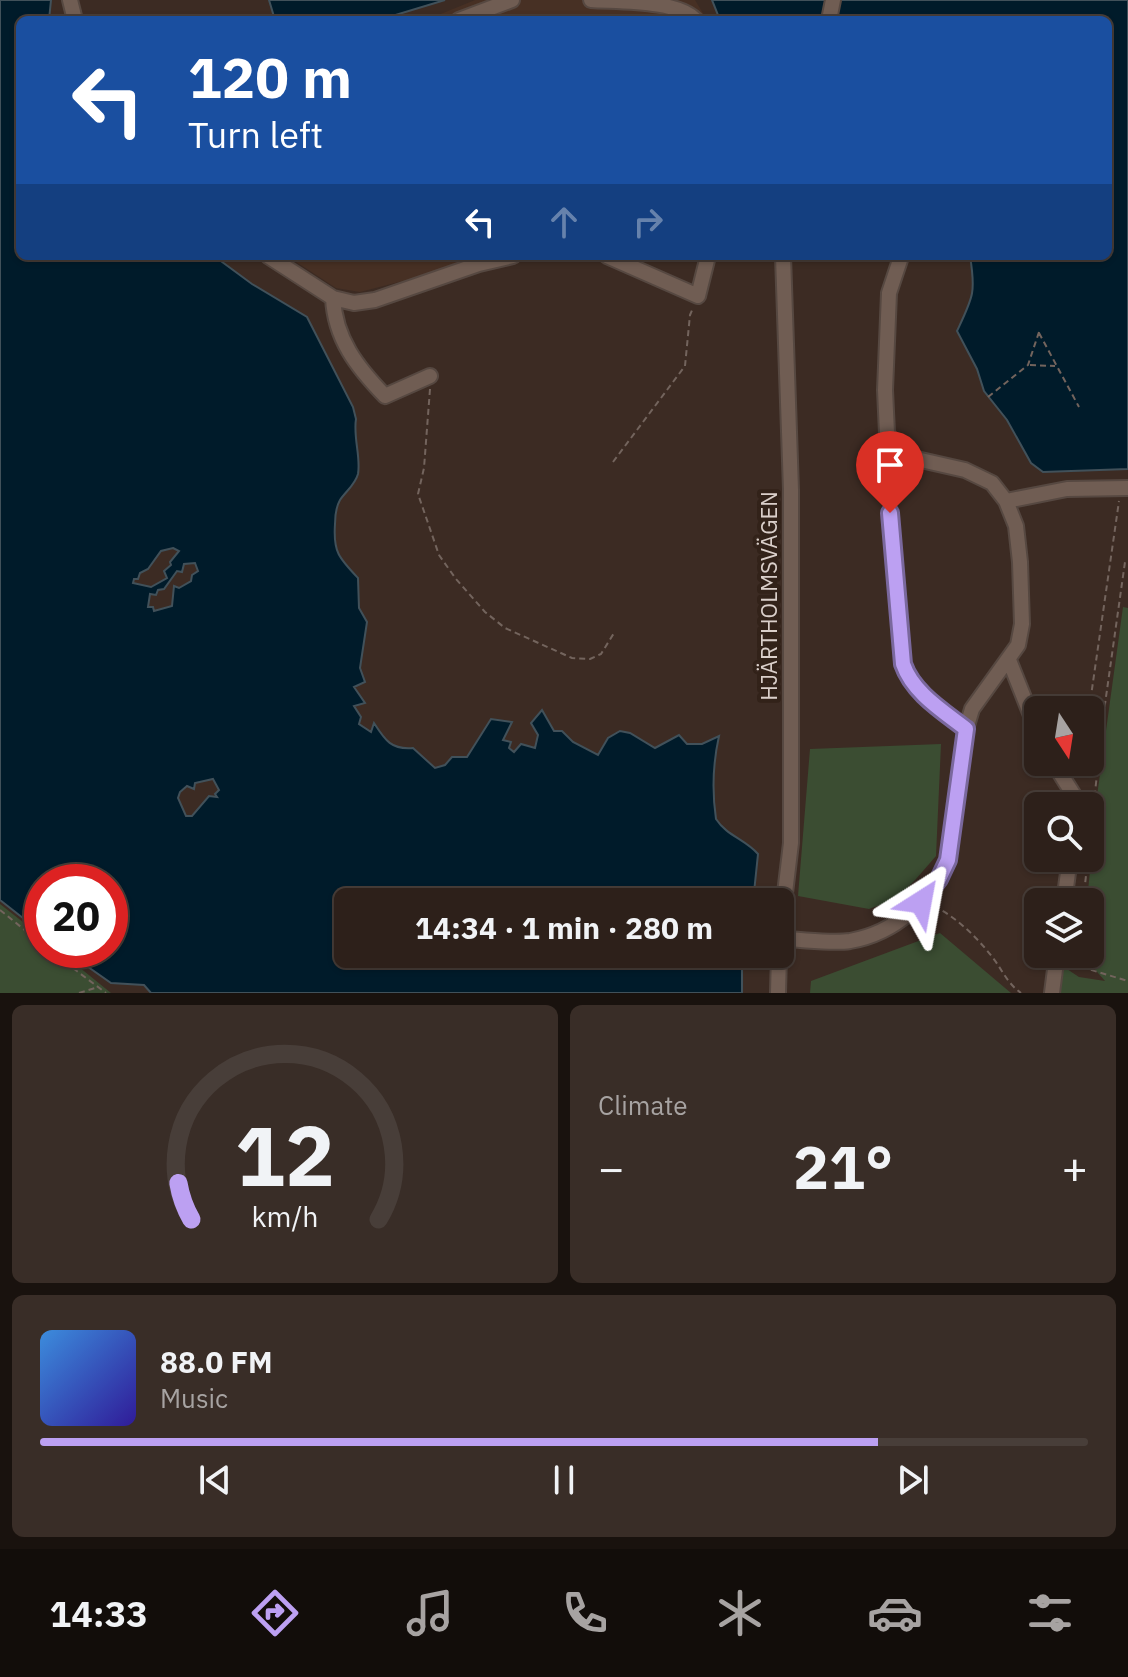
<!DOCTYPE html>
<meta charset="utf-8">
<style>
:root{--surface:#2d201a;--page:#392d27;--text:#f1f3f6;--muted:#a7a3a2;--line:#483e39;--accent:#bca0f2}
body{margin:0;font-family:"IBM Plex Sans",sans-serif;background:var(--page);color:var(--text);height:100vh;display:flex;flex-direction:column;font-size:30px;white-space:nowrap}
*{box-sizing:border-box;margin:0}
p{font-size:26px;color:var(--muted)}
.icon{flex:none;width:44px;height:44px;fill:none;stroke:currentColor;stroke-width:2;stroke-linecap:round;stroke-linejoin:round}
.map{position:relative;height:993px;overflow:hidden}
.panel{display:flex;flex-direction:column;gap:12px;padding:12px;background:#19120e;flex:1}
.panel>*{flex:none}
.hud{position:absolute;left:16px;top:16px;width:1096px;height:244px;border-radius:12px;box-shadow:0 2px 6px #0004,0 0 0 2px var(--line);background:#1a4fa0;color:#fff;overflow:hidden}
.needle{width:52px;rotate:168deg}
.fabs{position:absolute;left:1024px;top:696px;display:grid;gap:16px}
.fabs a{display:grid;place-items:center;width:80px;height:80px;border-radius:12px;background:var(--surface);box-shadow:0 2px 6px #0004,0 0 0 2px var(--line);font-size:40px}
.speed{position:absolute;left:24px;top:864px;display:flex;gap:16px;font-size:40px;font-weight:700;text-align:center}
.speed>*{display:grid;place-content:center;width:104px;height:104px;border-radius:50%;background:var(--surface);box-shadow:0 2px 6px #0004,0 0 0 2px var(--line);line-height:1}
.speed .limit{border:12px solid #d22;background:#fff;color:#111}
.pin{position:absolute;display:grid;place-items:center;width:68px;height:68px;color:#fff;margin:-82px -34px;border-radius:50% 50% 50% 0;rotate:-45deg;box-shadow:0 0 8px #0007}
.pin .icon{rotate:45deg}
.me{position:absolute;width:88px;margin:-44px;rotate:34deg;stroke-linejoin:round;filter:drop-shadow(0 0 6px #0008)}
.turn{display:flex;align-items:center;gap:28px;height:168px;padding:0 40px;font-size:36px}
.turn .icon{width:104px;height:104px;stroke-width:2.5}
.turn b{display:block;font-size:56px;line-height:68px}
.lanes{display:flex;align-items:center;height:76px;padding:0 40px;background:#0003;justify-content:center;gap:40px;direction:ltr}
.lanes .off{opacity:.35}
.big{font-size:60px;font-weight:700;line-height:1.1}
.panel .widget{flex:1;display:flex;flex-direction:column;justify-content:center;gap:12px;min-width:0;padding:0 28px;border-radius:12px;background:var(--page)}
.panel .dial{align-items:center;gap:0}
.dial svg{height:208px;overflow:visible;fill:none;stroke:var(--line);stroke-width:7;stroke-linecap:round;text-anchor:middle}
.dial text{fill:var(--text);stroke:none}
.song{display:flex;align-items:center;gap:24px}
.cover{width:96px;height:96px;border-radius:12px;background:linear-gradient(135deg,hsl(210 70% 55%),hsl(250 70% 35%))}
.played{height:8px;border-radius:4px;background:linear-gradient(90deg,var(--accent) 80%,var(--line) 80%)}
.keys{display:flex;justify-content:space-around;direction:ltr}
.heat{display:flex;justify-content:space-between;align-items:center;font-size:44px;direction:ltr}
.panel .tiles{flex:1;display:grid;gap:12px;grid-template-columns:1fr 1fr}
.widget:last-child{grid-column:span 2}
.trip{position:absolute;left:334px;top:888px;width:460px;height:80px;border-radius:12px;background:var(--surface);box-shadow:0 2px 6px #0004,0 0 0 2px var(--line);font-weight:700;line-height:80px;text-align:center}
.tabs{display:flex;height:128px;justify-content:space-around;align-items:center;background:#120d0a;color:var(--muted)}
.tabs .icon{width:56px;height:56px}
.tabs .current{color:var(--accent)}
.tabs b{font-size:36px;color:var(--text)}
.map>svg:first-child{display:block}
.built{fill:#473024}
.green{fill:#3b4d32}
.water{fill:#001b2a;stroke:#41515a;stroke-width:2;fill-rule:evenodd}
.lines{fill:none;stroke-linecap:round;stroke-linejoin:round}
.minor-casing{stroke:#564841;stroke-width:18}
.path{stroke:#73645d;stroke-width:2;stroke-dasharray:6 4;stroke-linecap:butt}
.minor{stroke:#705d53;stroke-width:14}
.route-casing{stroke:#7a689d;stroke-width:20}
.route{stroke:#bca0f2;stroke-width:14}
.labels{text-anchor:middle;stroke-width:8;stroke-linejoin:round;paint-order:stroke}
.street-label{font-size:22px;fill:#dacfca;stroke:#322219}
</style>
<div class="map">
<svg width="1128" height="993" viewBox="0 0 1128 993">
<rect width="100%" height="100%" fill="#3c2b23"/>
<path class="built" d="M475,0H695L707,20H426Z
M287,256H484L430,274L360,292L336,288Z"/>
<path class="green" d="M1123,607L1128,608V993H1058L1064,967L1079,977L1105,981L1085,958V954H1090V902H1087L1097,796Z
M941,744L936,856L916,879L896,899L869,909L798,896L810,749Z
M0,904L42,937V950H58L111,993H0Z
M940,933L1011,993H810L811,981Z"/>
<path class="water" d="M0,0H51L49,20H20V256H214L252,284L307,317L353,407L356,419C353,437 361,457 358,474C355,485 346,491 340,500C336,507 335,515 335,524C333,552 339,558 358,578L359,608L367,622L360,668L365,682L354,687L365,703L354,706L361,717L359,724L371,732L374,723C385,740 391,750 413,748L435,768L445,765L452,757H467L491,719L512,722L503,740L511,742L509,748L514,752L521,744L535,748L538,735L531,723L542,710L554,731H562L573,742L598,755L608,738L620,731L630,733L655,748L679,735L687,744H702L719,736C713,763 712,792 716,819C727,836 745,839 758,854L753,902H348V954H742V993H151L144,985L111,983L64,950H110V882H42V933L0,900ZM173,548L179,551L170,562L171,565L164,571L167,578L151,587L133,583L134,579H138L140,573L148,569L161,551ZM195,563L198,571L192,575L191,581L179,588L174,586L172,606L154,611L153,607H148L150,594L156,595L158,590L164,589L177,571L182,572L184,564ZM213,779L219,790L215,794L217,797L209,796L192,816H186L178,798L180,792L187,786L194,789L195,783Z
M269,0H445L379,20H275Z
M712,0H1128V469L1043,472L1031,463L1007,420L984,391L977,369L957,331C973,297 976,293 970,256H1108V20H720Z"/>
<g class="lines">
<g class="minor-casing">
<path id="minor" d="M70,0L75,20
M591,0C619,2 677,0 696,20
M459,20L512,0
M829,20L833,0
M268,256L333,298L354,303L375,300L479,264L513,256
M607,256L698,296L708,256
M333,298C335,339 357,367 385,396L430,376
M1006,501L1067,489L1128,488
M890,513L903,664C913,693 943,711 966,729
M1009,660L1038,733
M1053,762L1075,797V806
M1064,902L1070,858
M780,935L791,843V490L783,256
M780,939C801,939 830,944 850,941C896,933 929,901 948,860L966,729L972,709L1018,645L1022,624L1020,562L1016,526L1006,501L992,483L965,470L912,458L894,445L887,433L885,390L889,293L901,257
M778,993L779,954
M1052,993L1057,954"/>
</g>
<path class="path" d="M1039,333L1079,407
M1030,365L1055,366
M430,389L424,468L418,494L439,555L456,579L485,612L505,628L572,658L590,659L601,654L614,633
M988,397L1028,365L1039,332
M613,462L685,366L690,315L693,308
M1089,710L1119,501
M1078,777L1081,762
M1090,836L1105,704L1125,562L1128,560
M1083,902L1088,858
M934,906C957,918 977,937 993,958C1003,971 1007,983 1021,993
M0,910L42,944
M49,950L106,993
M1080,954L1088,969L1128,981
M1067,964L1080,960
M79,993L95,988"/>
<use href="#minor" class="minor"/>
</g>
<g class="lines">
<g class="route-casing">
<path id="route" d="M890,513L903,664C913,693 943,711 966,729L948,860L939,879L921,902"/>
</g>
<use href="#route" class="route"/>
</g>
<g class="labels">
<g class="street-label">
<text transform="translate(769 596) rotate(-90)" y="8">HJÄRTHOLMSVÄGEN</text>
</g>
</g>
</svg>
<div class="fabs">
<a><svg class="needle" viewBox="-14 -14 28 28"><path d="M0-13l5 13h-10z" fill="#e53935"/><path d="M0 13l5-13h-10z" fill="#a7a3a2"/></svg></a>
<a><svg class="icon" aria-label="search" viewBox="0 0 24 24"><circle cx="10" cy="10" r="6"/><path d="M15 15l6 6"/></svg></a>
<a><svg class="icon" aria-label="layers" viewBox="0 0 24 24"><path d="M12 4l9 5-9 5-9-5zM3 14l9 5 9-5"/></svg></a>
</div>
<div class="speed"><div class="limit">20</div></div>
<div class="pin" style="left:890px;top:513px;background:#d93025"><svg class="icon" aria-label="arrive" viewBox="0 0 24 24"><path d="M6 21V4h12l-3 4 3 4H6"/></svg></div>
<svg class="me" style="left:921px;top:902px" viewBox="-20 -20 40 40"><path d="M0-17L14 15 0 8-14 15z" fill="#bca0f2" stroke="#fff" stroke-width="4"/></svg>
<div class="trip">14:34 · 1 min · 280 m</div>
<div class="hud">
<div class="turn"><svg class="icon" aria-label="left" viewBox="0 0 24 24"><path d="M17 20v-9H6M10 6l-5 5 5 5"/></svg><div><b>120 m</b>Turn left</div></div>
<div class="lanes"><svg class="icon" aria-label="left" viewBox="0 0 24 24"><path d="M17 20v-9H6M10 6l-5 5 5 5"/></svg><svg class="icon off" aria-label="ahead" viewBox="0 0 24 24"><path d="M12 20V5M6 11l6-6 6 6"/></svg><svg class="icon off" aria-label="right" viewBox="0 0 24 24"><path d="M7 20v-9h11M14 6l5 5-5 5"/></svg></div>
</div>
</div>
<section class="panel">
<div class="tiles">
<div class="widget dial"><svg viewBox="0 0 100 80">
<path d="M14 69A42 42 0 1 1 86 69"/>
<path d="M14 69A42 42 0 0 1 9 55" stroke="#bca0f2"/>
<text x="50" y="56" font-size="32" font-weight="700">12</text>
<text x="50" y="72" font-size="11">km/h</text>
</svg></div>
<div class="widget"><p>Climate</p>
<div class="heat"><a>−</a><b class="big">21°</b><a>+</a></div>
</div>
<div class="widget">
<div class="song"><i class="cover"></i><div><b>88.0 FM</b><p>Music</p></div></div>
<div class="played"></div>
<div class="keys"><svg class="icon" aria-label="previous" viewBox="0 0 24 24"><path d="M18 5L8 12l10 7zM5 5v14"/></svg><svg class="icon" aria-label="pause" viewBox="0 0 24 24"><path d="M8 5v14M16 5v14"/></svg><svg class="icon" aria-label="next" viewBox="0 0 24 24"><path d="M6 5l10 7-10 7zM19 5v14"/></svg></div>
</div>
</div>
</section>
<nav class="tabs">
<b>14:33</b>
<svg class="icon current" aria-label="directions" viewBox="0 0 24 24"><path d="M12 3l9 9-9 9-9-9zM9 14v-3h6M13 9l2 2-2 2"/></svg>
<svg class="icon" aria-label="music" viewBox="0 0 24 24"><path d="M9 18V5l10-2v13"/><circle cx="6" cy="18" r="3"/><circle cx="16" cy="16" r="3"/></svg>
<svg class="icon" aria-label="phone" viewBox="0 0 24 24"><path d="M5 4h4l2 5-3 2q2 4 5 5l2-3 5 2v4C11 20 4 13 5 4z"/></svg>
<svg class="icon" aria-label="climate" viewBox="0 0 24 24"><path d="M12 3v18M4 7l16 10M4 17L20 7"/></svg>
<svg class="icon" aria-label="car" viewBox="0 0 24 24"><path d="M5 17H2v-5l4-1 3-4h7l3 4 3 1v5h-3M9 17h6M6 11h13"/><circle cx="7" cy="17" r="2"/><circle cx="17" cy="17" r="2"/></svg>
<svg class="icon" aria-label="filters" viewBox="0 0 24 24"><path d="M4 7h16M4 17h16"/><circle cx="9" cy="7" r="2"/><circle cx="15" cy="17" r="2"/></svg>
</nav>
